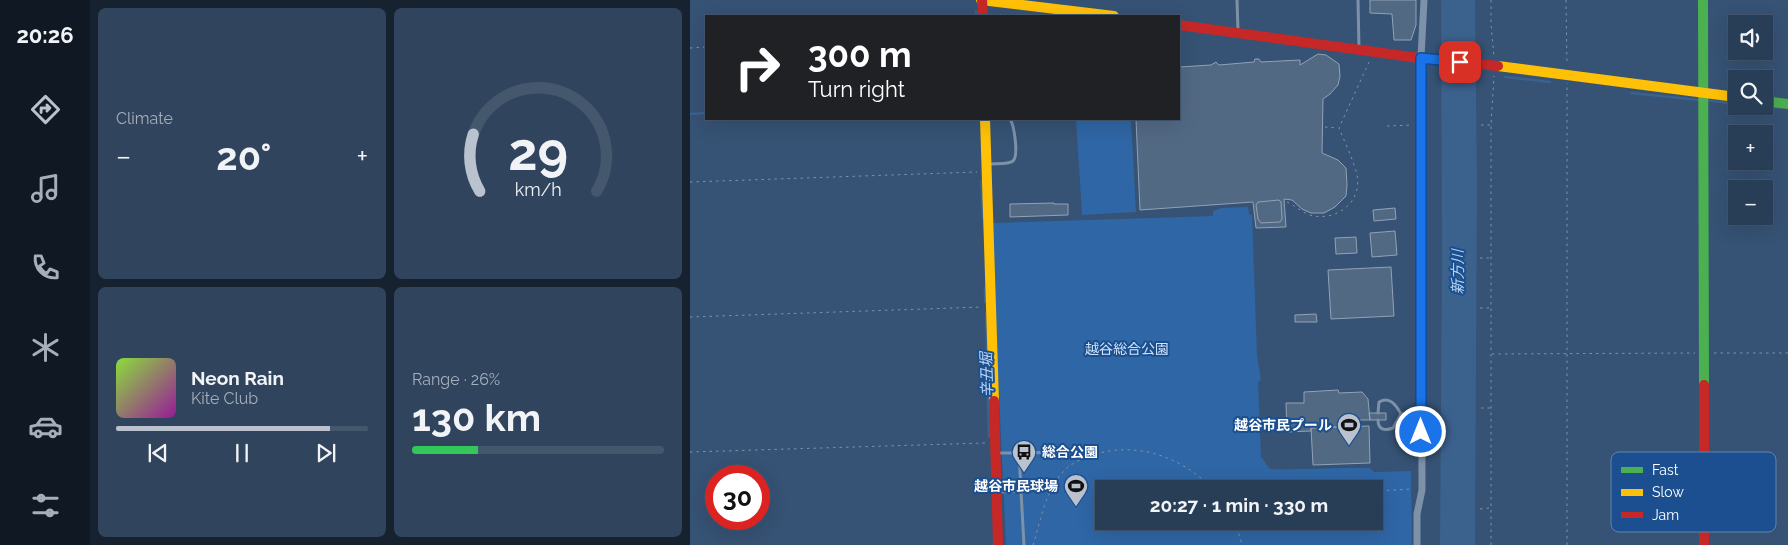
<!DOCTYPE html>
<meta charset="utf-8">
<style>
:root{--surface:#283e57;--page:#30455d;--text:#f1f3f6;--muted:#a5aeba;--line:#44576d;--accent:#b9c2ce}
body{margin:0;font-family:Raleway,"Noto Sans JP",sans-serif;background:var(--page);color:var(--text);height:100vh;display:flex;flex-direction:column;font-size:19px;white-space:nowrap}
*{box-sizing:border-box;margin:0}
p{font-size:16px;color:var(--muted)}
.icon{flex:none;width:28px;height:28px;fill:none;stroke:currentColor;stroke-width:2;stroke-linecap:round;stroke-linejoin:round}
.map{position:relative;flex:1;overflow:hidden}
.panel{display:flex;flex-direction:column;gap:8px;padding:8px;background:#162230;width:600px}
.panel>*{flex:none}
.hud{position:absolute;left:15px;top:15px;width:475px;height:105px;border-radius:0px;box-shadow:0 5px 20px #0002,0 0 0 1px var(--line);background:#202124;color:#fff;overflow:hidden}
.buttons{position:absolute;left:1038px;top:15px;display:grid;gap:10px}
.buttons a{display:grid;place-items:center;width:45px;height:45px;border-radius:0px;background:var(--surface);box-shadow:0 5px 20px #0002,0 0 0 1px var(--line);font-size:25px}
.speed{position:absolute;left:15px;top:465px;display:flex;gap:10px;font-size:25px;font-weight:700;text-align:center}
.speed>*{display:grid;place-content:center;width:65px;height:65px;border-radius:50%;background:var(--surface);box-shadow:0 5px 20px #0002,0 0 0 1px var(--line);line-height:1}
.speed .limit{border:8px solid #d22;background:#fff;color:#111}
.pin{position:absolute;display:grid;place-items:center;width:42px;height:42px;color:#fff;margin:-21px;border-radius:10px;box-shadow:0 2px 8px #0006}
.me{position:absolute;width:55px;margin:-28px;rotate:0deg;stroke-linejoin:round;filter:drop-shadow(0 0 4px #0008)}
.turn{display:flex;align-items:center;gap:18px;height:105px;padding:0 20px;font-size:22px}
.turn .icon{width:65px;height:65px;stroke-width:2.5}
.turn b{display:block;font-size:35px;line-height:42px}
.big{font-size:38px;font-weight:700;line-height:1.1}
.panel .widget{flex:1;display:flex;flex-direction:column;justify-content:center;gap:8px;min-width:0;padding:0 18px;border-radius:8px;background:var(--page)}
.panel .dial{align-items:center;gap:0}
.dial svg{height:130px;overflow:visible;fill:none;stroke:var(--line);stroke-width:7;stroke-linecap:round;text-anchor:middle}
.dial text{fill:var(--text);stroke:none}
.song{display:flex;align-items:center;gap:15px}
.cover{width:60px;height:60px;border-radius:8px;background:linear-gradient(135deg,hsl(90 70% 55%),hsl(300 70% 35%))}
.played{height:5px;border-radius:2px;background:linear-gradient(90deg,var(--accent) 85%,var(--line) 85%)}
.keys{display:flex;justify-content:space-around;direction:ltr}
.heat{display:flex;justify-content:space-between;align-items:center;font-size:28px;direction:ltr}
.charge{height:8px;border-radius:4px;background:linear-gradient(90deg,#34c759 26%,var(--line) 0)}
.panel .tiles{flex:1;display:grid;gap:8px;grid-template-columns:repeat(2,1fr)}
.trip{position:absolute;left:405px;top:480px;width:288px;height:50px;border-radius:0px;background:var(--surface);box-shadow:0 5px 20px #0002,0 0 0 1px var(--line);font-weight:700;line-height:50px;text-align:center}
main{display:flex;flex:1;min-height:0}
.dock{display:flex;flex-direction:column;width:90px;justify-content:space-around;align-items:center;background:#101923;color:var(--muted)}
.dock .icon{width:35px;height:35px}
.dock .selected{color:var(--accent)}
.dock b{font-size:22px;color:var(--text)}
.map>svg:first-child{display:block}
.green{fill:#2f66a5;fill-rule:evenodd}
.water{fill:#3b618d}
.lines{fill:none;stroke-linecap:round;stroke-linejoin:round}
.stream{stroke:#3b618d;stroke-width:2.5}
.building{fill:#526984;stroke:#92a2b6}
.path{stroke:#7d92a8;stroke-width:1;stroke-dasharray:2.5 4;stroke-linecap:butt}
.lane{stroke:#7d92a8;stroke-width:3}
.street{stroke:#7d92a8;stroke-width:7}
.fast{stroke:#4caf50;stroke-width:10}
.slow{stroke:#ffc107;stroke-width:10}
.jam{stroke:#c62828;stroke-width:10}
.route-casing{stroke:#114b97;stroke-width:12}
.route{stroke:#1a73e8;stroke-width:9}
.labels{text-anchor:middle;stroke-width:4;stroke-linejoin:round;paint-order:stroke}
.park-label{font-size:14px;fill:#cfe3fa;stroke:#1b4f8f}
.poi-label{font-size:14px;font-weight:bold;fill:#fff;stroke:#1b4f8f;text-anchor:end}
.water-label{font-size:15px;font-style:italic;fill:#b5d3f5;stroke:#1b4f8f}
.key{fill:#1b4f8f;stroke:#5f84b1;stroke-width:1}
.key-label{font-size:14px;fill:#fff}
</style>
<main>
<nav class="dock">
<b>20:26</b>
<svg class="icon selected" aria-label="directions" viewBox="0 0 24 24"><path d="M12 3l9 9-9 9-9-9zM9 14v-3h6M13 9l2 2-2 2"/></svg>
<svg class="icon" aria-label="music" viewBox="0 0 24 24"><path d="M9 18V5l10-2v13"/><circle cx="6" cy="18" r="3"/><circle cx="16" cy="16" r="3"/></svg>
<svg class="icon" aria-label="phone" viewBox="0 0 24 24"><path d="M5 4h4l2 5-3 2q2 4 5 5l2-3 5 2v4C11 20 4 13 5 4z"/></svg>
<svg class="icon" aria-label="climate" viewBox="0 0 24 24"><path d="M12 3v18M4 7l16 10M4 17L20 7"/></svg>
<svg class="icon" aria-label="car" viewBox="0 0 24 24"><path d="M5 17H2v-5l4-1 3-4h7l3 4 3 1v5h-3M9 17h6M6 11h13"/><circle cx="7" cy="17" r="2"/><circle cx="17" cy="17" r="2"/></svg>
<svg class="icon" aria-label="filters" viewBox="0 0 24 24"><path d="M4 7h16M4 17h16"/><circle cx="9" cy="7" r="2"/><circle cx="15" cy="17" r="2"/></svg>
</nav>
<section class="panel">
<div class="tiles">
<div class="widget"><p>Climate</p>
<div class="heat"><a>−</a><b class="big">20°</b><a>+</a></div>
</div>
<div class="widget dial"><svg viewBox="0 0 100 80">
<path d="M14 69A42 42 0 1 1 86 69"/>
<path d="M14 69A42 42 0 0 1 10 34" stroke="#b9c2ce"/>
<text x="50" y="56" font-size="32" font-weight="700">29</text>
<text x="50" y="72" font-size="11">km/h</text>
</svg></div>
<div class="widget">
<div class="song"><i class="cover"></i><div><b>Neon Rain</b><p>Kite Club</p></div></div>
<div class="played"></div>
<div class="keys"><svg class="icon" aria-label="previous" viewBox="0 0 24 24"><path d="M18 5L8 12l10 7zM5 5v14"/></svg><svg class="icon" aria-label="pause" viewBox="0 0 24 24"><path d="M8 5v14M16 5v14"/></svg><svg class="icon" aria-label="next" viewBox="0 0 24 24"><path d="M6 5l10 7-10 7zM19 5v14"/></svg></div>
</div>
<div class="widget"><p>Range · 26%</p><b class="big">130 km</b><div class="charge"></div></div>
</div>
</section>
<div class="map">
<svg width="1098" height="545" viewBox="0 0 1098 545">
<rect width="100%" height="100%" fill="#365274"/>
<path class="green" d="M386,119H441L446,212L392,215Z
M558,207L559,214L562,215L567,355L571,380L568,382L571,457L580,469C613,470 647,467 680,468L684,472L721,471L722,545H316L301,223L523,216V211L531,208ZM414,489H684V521H414Z"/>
<path class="water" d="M751,0H785L787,185L785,545H750L752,259Z"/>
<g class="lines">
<path class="stream" d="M286,11V16
M815,77L860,82
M941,93L1009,100
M1015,100L1046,104
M1073,106L1092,108
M0,114L16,113
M291,181L293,218
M295,288V302
M296,313L299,437"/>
</g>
<path class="building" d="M680,0H726V25L721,40H704L702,14L680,13Z
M628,54L636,55L649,64L650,76L648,85L640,94L633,99L632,153L648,160L656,168L657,185L656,196L645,207L634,213H621L612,209L602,200L594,199L596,227L566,228L563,202L450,210L446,119H489V67L521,65L526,62L529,65L564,62L565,59H569L571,62L610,60V65Z
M589,200L591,202L592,219L590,222L571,223L568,219L566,205L568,202Z
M364,203V204H378V215L320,217V204Z
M705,208L706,219L684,221L683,210Z
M705,231L707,255L682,257L680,233Z
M666,237L667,253L646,254L645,238Z
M701,267L704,316L641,319L638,270Z
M626,314L627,322H605V315Z
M648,390L649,393L672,392L678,399L680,420H668V426L621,428V431L597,432L596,403H614V392Z
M679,413H696V420H680Z
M679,426L680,463L623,465L621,428Z"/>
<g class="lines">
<path class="path" d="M801,0V24L804,57
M876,0L877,64
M0,48L16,47
M791,125H800
M697,126L723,125
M635,127L648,128
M0,182L287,172
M597,202C606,206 615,215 624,216C649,220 672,201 667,175C663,159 655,143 649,128L679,62
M790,258H801
M790,308H800
M0,317L292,307
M1024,353H1098
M802,354L1005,353
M791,408H800
M0,452L295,443
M684,491L723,489
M790,509L799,508
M545,521L552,545
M343,545C351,520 355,491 374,471C380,464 391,459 400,456C444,440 491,456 523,489
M801,545V125L804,76
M877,545V83"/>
<path class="lane" d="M547,0L548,31
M668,0L669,49
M299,164C306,163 318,165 323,161C329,155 324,125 320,119
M688,413L689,402C700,396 706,405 711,414
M711,414H731
M688,420C688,430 695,431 703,428L711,414
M307,453H329L331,491L308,492
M329,453L376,452
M331,491L334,545"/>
<path class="street" d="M727,545V514L732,490L731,57L734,0"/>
<path class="fast" d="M1013,0L1014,385
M1074,101L1098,104"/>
<path class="slow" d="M291,0L424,16
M808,66L1046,97
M295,119L304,401"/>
<path class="jam" d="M292,0L293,16
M489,25L736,59L808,66
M1014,385V545
M304,401L308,545"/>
</g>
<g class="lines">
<g class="route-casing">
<path id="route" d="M731,432V58L770,62"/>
</g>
<use href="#route" class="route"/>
</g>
<defs>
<g id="stadium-pin" transform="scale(1.25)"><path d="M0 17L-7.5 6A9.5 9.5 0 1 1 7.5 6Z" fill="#b9c2ce" stroke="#1b4f8f"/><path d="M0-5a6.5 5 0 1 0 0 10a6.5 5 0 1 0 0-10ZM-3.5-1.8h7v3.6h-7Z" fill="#111"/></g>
<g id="bus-pin" transform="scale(1.25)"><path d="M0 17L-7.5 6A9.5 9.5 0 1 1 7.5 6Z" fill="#b9c2ce" stroke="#1b4f8f"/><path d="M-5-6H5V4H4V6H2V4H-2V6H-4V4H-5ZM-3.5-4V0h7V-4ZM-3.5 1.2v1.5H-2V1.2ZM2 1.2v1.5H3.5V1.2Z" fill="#111"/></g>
</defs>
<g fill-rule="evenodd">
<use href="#stadium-pin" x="659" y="425"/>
<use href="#bus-pin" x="334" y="452"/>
<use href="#stadium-pin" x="386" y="486"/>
</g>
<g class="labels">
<g class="park-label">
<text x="437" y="354">越谷総合公園</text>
</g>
<g class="poi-label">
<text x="642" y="430">越谷市民プール</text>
<text x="352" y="457" text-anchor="start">総合公園</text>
<text x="368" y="491">越谷市民球場</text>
</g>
<g class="water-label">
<text transform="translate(768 272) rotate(-90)" y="5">新方川</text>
<text transform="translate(297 375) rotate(-92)" y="5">辛丑堀</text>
</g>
</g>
<rect x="921" y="452" width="165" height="80" rx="8" class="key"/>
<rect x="931" y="467" width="22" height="6" fill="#4caf50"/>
<rect x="931" y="489" width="22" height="7" fill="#ffc107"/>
<rect x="931" y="512" width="22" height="6" fill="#c62828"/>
<g class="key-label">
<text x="962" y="475">Fast</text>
<text x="962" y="497">Slow</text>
<text x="962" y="520">Jam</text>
</g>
</svg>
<div class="buttons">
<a><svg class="icon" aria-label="sound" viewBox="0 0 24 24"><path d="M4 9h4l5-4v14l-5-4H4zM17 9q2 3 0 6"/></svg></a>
<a><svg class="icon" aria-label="search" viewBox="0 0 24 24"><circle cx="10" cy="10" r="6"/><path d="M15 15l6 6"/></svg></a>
<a>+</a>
<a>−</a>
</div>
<div class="speed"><div class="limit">30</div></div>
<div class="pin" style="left:770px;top:62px;background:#d93025"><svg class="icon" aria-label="arrive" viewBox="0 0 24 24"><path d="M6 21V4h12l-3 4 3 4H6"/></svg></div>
<svg class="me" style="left:731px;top:432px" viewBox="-20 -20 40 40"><circle r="17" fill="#1a73e8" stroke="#fff" stroke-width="3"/><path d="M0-11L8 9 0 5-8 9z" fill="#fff"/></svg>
<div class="trip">20:27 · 1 min · 330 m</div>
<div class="hud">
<div class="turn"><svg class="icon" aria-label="right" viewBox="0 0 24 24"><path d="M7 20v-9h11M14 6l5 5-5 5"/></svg><div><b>300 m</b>Turn right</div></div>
</div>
</div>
</main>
